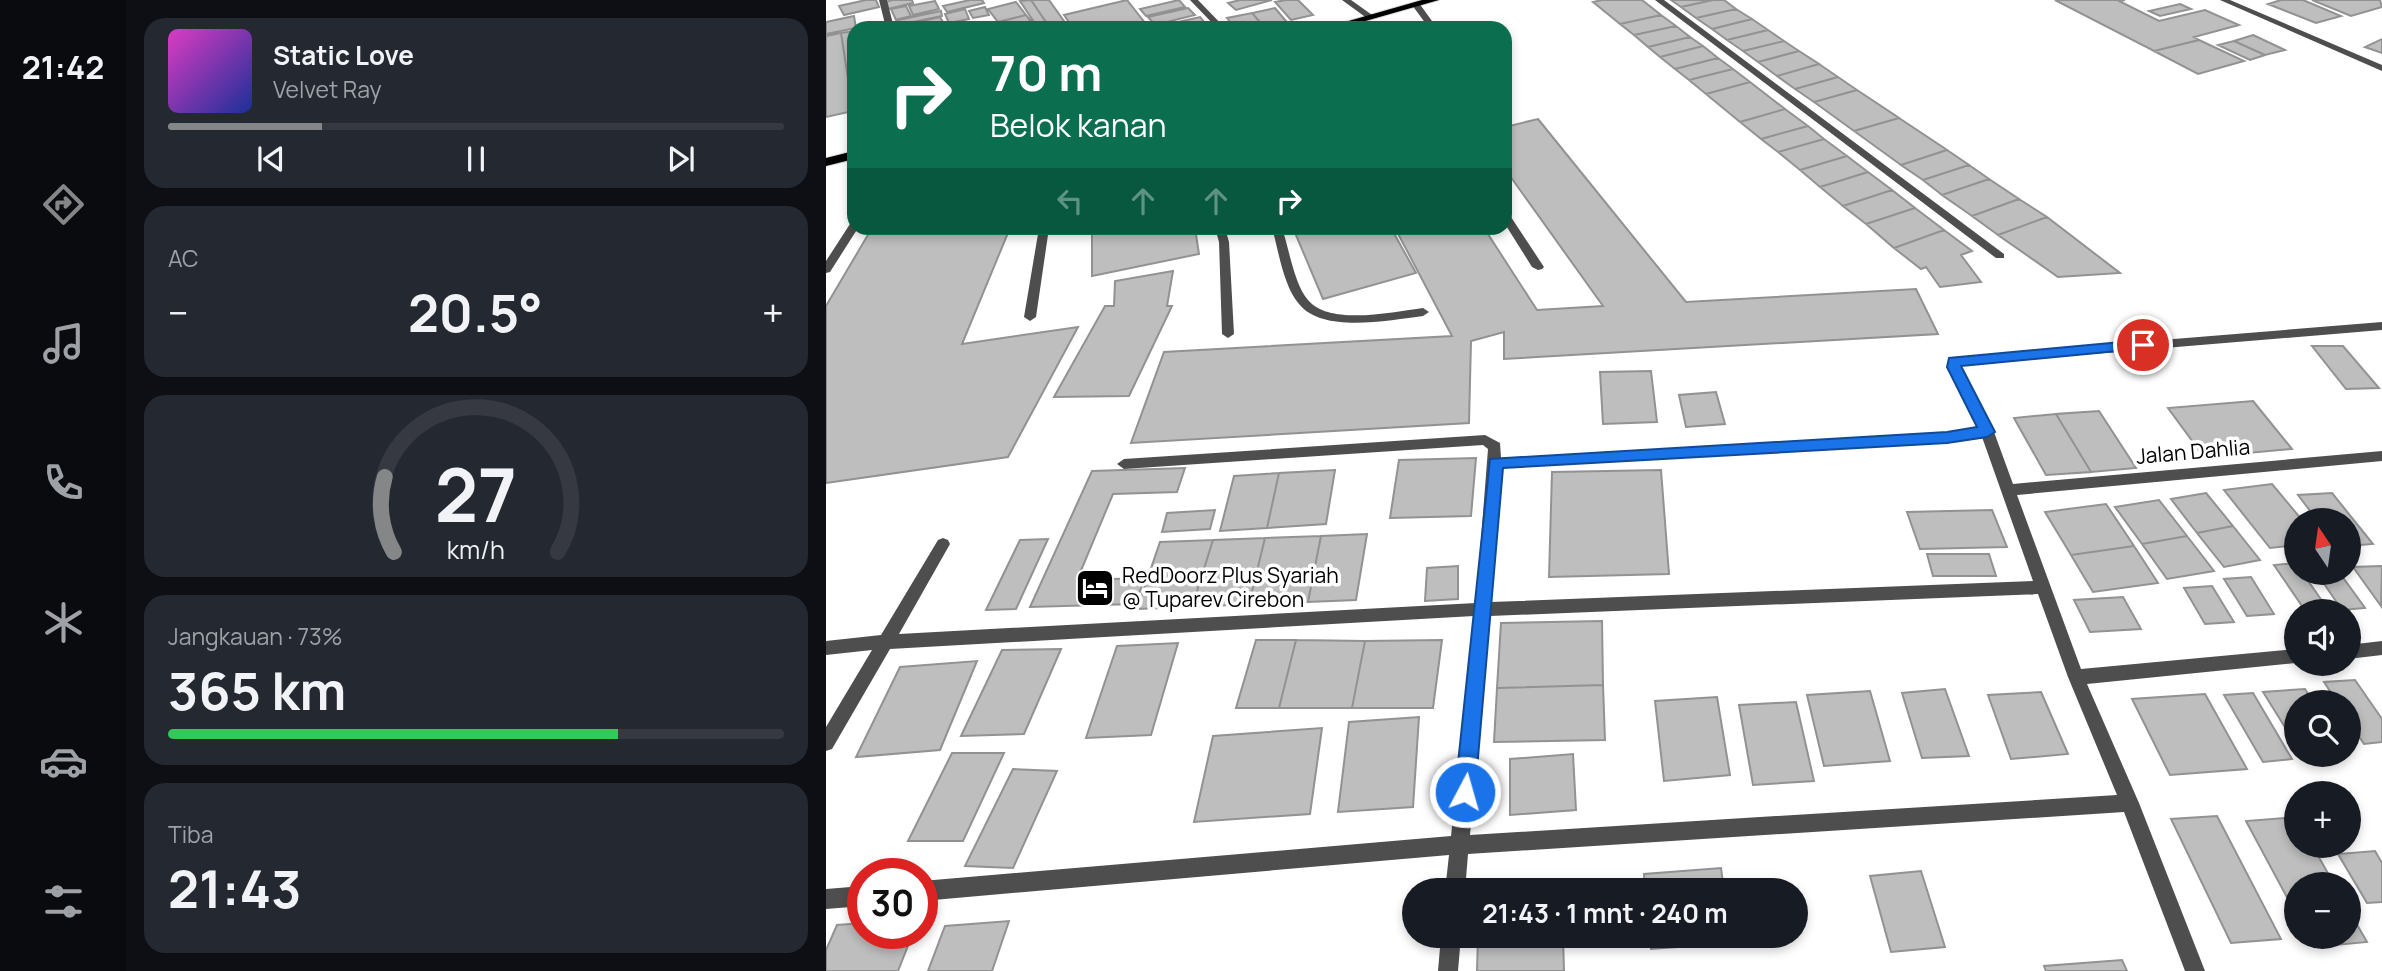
<!DOCTYPE html>
<html lang="id">
<meta charset="utf-8">
<style>
:root{--surface:#171b24;--page:#242831;--text:#f1f3f6;--muted:#9ea1a6;--line:#363941;--accent:#858687}
body{margin:0;font-family:Manrope,sans-serif;background:var(--page);color:var(--text);height:100vh;display:flex;flex-direction:column;font-size:26px;white-space:nowrap}
*{box-sizing:border-box;margin:0}
p{font-size:23px;color:var(--muted)}
.icon{flex:none;width:38px;height:38px;fill:none;stroke:currentColor;stroke-width:2;stroke-linecap:round;stroke-linejoin:round}
.map{position:relative;flex:1;overflow:hidden}
.sheet{display:flex;flex-direction:column;gap:18px;padding:18px;background:#0d0f14;width:700px}
.sheet>*{flex:none}
.guide{position:absolute;left:21px;top:21px;width:665px;height:214px;border-radius:21px;box-shadow:0 4px 10px #0003;background:#0b6e4f;color:#fff;overflow:hidden}
.needle{width:46px;rotate:347deg}
.fabs{position:absolute;left:1458px;top:508px;display:grid;gap:14px}
.fabs a{display:grid;place-items:center;width:77px;height:77px;border-radius:50%;background:var(--surface);box-shadow:0 4px 10px #0003;font-size:35px}
.speed{position:absolute;left:21px;top:858px;display:flex;gap:14px;font-size:35px;font-weight:700;text-align:center}
.speed>*{display:grid;place-content:center;width:91px;height:91px;border-radius:50%;background:var(--surface);box-shadow:0 4px 10px #0003;line-height:1}
.speed .limit{border:10px solid #d22;background:#fff;color:#111}
.pin{position:absolute;display:grid;place-items:center;width:60px;height:60px;color:#fff;margin:-30px;border:4px solid #fff;border-radius:50%;box-shadow:0 2px 7px #0007}
.me{position:absolute;width:77px;margin:-38px;rotate:6deg;stroke-linejoin:round;filter:drop-shadow(0 0 5px #0008)}
.turn{display:flex;align-items:center;gap:24px;height:147px;padding:0 28px;font-size:32px}
.turn .icon{width:91px;height:91px;stroke-width:2.5}
.turn b{display:block;font-size:49px;line-height:60px}
.lanes{display:flex;align-items:center;height:66px;padding:0 28px;background:#0003;justify-content:center;gap:35px;direction:ltr}
.lanes .off{opacity:.35}
.big{font-size:52px;font-weight:700;line-height:1.1}
.sheet .tile{flex:1;display:flex;flex-direction:column;justify-content:center;gap:10px;min-width:0;padding:0 24px;border-radius:21px;background:var(--page)}
.sheet .dial{align-items:center;gap:0}
.dial svg{height:182px;overflow:visible;fill:none;stroke:var(--line);stroke-width:7;stroke-linecap:round;text-anchor:middle}
.dial text{fill:var(--text);stroke:none}
.song{display:flex;align-items:center;gap:21px}
.cover{width:84px;height:84px;border-radius:10px;background:linear-gradient(135deg,hsl(310 70% 55%),hsl(230 70% 35%))}
.played{height:7px;border-radius:4px;background:linear-gradient(90deg,var(--accent) 25%,var(--line) 25%)}
.keys{display:flex;justify-content:space-around;direction:ltr}
.heat{display:flex;justify-content:space-between;align-items:center;font-size:38px;direction:ltr}
.charge{height:10px;border-radius:5px;background:linear-gradient(90deg,#34c759 73%,var(--line) 0)}
.trip{position:absolute;left:576px;top:878px;width:406px;height:70px;border-radius:35px;background:var(--surface);box-shadow:0 4px 10px #0003;font-weight:700;line-height:70px;text-align:center}
main{display:flex;flex:1;min-height:0}
.dock{display:flex;flex-direction:column;width:126px;justify-content:space-around;align-items:center;background:#090b0e;color:var(--muted)}
.dock .icon{width:49px;height:49px}
.dock .current{color:var(--accent)}
.dock b{font-size:32px;color:var(--text)}
.map>svg:first-child{display:block}
.building{fill:#bebebe;stroke:#929292;stroke-width:2}
.lines{fill:none;stroke-linecap:round;stroke-linejoin:round}
.trunk-casing{stroke:#dbdbdb;stroke-width:2}
.service{fill:#4e4e4e;fill-rule:evenodd}
.minor{fill:#4e4e4e;fill-rule:evenodd}
.trunk{fill:#000;fill-rule:evenodd}
.route{fill:#1a73e8;stroke:#114b97;stroke-width:2}
.labels{text-anchor:middle;stroke-width:7;stroke-linejoin:round;paint-order:stroke}
.street-label{font-size:21px;fill:#000;stroke:#fff}
.poi-label{font-size:21px;fill:#000;stroke:#fff;text-anchor:start}
</style>
<main>
<nav class="dock">
<b>21:42</b>
<svg class="icon current" aria-label="directions" viewBox="0 0 24 24"><path d="M12 3l9 9-9 9-9-9zM9 14v-3h6M13 9l2 2-2 2"/></svg>
<svg class="icon" aria-label="music" viewBox="0 0 24 24"><path d="M9 18V5l10-2v13"/><circle cx="6" cy="18" r="3"/><circle cx="16" cy="16" r="3"/></svg>
<svg class="icon" aria-label="phone" viewBox="0 0 24 24"><path d="M5 4h4l2 5-3 2q2 4 5 5l2-3 5 2v4C11 20 4 13 5 4z"/></svg>
<svg class="icon" aria-label="climate" viewBox="0 0 24 24"><path d="M12 3v18M4 7l16 10M4 17L20 7"/></svg>
<svg class="icon" aria-label="car" viewBox="0 0 24 24"><path d="M5 17H2v-5l4-1 3-4h7l3 4 3 1v5h-3M9 17h6M6 11h13"/><circle cx="7" cy="17" r="2"/><circle cx="17" cy="17" r="2"/></svg>
<svg class="icon" aria-label="filters" viewBox="0 0 24 24"><path d="M4 7h16M4 17h16"/><circle cx="9" cy="7" r="2"/><circle cx="15" cy="17" r="2"/></svg>
</nav>
<section class="sheet">
<div class="tile">
<div class="song"><i class="cover"></i><div><b>Static Love</b><p>Velvet Ray</p></div></div>
<div class="played"></div>
<div class="keys"><svg class="icon" aria-label="previous" viewBox="0 0 24 24"><path d="M18 5L8 12l10 7zM5 5v14"/></svg><svg class="icon" aria-label="pause" viewBox="0 0 24 24"><path d="M8 5v14M16 5v14"/></svg><svg class="icon" aria-label="next" viewBox="0 0 24 24"><path d="M6 5l10 7-10 7zM19 5v14"/></svg></div>
</div>
<div class="tile"><p>AC</p>
<div class="heat"><a>−</a><b class="big">20.5°</b><a>+</a></div>
</div>
<div class="tile dial"><svg viewBox="0 0 100 80">
<path d="M14 69A42 42 0 1 1 86 69"/>
<path d="M14 69A42 42 0 0 1 10 36" stroke="#858687"/>
<text x="50" y="56" font-size="32" font-weight="700">27</text>
<text x="50" y="72" font-size="11">km/h</text>
</svg></div>
<div class="tile"><p>Jangkauan · 73%</p><b class="big">365 km</b><div class="charge"></div></div>
<div class="tile"><p>Tiba</p><b class="big">21:43</b></div>
</section>
<div class="map">
<svg width="1556" height="971" viewBox="0 0 1556 971">
<rect width="100%" height="100%" fill="#fff"/>
<path class="building" d="M40,0H50L53,7L18,15L13,6Z
M67,0H86L87,3L62,9L59,2Z
M144,0H156L158,3L121,12L117,6Z
M205,0L224,28H212L194,1Z
M205,0H223L240,24L224,28Z
M301,0L323,28H247L238,15Z
M353,0L359,7L320,16L314,9Z
M414,0H446L410,10L402,3Z
M460,0H472L487,15L465,20L449,2Z
M776,0H816L835,15L794,24L767,2Z
M845,0H887L855,7Z
M887,0H898L910,9L870,18L855,7Z
M1229,0H1299L1293,1L1333,21L1379,10L1413,25L1368,37L1373,40L1328,51Z
M1455,0H1477L1515,16L1490,23L1442,4Z
M1486,0H1554L1556,7L1525,16Z
M109,1L113,9L87,15L83,6Z
M190,2L200,15L172,22L162,9Z
M1354,4L1365,9L1334,16L1323,11Z
M80,6L85,16L70,20L65,9Z
M159,7L163,15L147,18L143,11Z
M362,8L369,15L329,25L322,17Z
M449,8L464,26L439,28L426,13Z
M139,9L143,19L123,23L119,14Z
M910,9L926,19L886,29L870,18Z
M115,11L116,16L73,25L72,20Z
M426,13L439,28H409L401,18Z
M200,15L205,21L177,28L172,22Z
M835,15L850,26L808,35L794,24Z
M28,16L30,28L0,34V22Z
M114,17L118,24L89,28L87,23Z
M374,17L383,28H363L361,25L341,28L339,25Z
M926,19L942,30L901,40L886,29Z
M850,26L864,37L822,47L808,35Z
M942,30L958,41L917,51L901,40Z
M28,31V110L27,111L15,33Z
M15,33L27,111L0,117V36Z
M1427,35L1459,50L1439,55L1408,41Z
M864,37L877,46L834,57L822,47Z
M1556,39V53L1539,47Z
M1373,40L1418,61L1372,74L1328,51Z
M958,41L973,51L932,62L917,51Z
M1408,41L1439,55L1424,60L1392,45Z
M877,46L892,58L849,69L834,57Z
M973,51L993,64L951,76L932,62Z
M892,58L907,69L863,80L849,69Z
M993,64L1012,77L969,89L951,76Z
M907,69L924,82L880,94L863,80Z
M1012,77L1031,90L988,102L969,89Z
M924,82L959,109L914,122L880,94Z
M1031,90L1073,118L1028,131L988,102Z
M959,109L982,126L935,139L914,122Z
M1073,118L1121,150L1075,165L1028,131Z
M712,119L860,302L1090,289L1112,334L678,359V332L645,341L643,423L305,443L338,352L626,336L569,228H658L711,310L777,306L679,169V127Z
M982,126L998,139L952,152L935,139Z
M998,139L1021,156L974,170L952,152Z
M1121,150L1143,165L1097,180L1075,165Z
M1021,156L1042,172L994,187L974,170Z
M1143,165L1163,179L1116,195L1097,180Z
M1042,172L1066,190L1017,206L994,187Z
M1163,179L1193,199L1146,216L1116,195Z
M1066,190L1089,208L1040,224L1017,206Z
M1193,199L1221,217L1172,235L1146,216Z
M1089,208L1118,230L1068,248L1040,224Z
M1221,217L1294,273L1232,277L1172,235Z
M46,228H184L136,344L252,327L182,457L0,483V306Z
M266,228H369L373,254L266,276Z
M467,228H565L590,273L497,299Z
M1118,230L1146,251L1135,255L1155,282L1114,287L1100,267L1095,269L1068,248Z
M347,271L341,306H346L303,396L228,397L279,306H288L289,281Z
M1486,346H1517L1553,388L1520,389Z
M825,371L831,422L777,424L774,372Z
M890,392L899,424L860,427L853,395Z
M1427,401L1466,449L1378,457L1342,408Z
M1273,411L1310,468L1265,472L1230,414Z
M1230,414L1265,472L1220,475L1188,418Z
M650,458L645,516L564,518L573,460Z
M359,468L351,492L287,494L251,580L319,578L309,604L204,607L266,471Z
M509,470L500,524L441,528L453,473Z
M835,470L843,574L723,577L726,472Z
M453,473L441,528L394,531L408,476Z
M1446,484L1476,520H1470V545L1444,548L1398,490Z
M1380,493L1407,526L1371,533L1345,499Z
M1506,493L1547,544L1522,546V520H1491L1472,495Z
M1333,500L1361,536L1316,544L1289,507Z
M1280,504L1308,546L1245,555L1219,512Z
M389,510L384,529L336,532L341,513Z
M1166,510L1181,547L1094,549L1081,512Z
M1407,526L1434,560L1398,567L1371,533Z
M541,534L530,600L482,602L495,536Z
M495,536L482,602L423,604L439,538Z
M1361,536L1388,571L1341,579L1316,544Z
M439,538L423,604L366,607L387,540Z
M222,539L190,609L160,610L194,540Z
M387,540L366,607L311,609L334,542Z
M1308,546L1332,583L1267,592L1245,555Z
M1101,554H1163L1170,576H1107Z
M1470,563V572H1476L1501,608L1478,609L1448,565Z
M632,566V599L599,601L601,568Z
M1555,566L1556,567L1555,606L1527,567Z
M1490,572H1513L1539,608L1516,610Z
M1425,577L1448,614L1421,616L1398,579Z
M1386,586L1408,622L1379,624L1358,588Z
M1297,597L1315,629L1264,632L1248,600Z
M776,621L777,685L671,688L675,623Z
M430,640H470L453,708H410Z
M470,640L539,641L526,708H453Z
M616,640L607,708H526L539,641Z
M352,643L325,735L260,738L291,646Z
M235,649L198,734L135,736L176,650Z
M151,661L114,750L30,757L74,667Z
M1529,680L1556,719V742L1538,744L1522,720V702H1511L1498,682Z
M777,685L779,740L668,742L671,688Z
M1119,689L1143,756L1096,758L1076,693Z
M1479,689L1487,702H1470V745L1437,692Z
M1044,691L1064,761L998,766L981,695Z
M1215,692L1242,754L1185,759L1162,695Z
M1427,693L1466,759L1437,762L1398,695Z
M1379,694L1421,769L1344,775L1306,699Z
M891,697L904,775L838,781L829,701Z
M970,702L988,781L927,785L913,705Z
M593,717L587,807L512,812L523,722Z
M496,728L484,814L368,822L387,736Z
M126,753H178L137,841H82Z
M747,754L750,810L684,815V759Z
M187,769L231,771L187,868L139,866Z
M1391,816L1455,939L1405,943L1345,819Z
M1470,817V845H1486L1508,884H1470V914L1420,821Z
M1549,851L1556,863V902L1541,903L1512,854Z
M895,868L898,891H819L818,874Z
M1095,871L1119,947L1065,952L1044,876Z
M735,886V891H680Z
M1522,909L1541,942L1488,947L1482,936H1522Z
M183,921L166,971H102L119,926Z
M37,923V933H87L72,971H0V950L11,925Z
M652,936H737L738,971H651Z
M824,936H905L906,943L825,949Z
M1296,960L1301,971H1220L1218,966Z"/>
<g class="lines">
<g class="trunk-casing">
<path id="trunk" d="M596,0H613L515,28H498Z
M28,151V159L0,166V158Z"/>
</g>
<path class="service" d="M516,0H525L549,17L542,19Z
M587,3H593L611,28H603L586,5Z
M679,213L683,214L718,267L716,269L712,270L706,267L679,224Z
M28,223V228H32L4,272L0,273V261L24,224Z
M213,228H223L210,317L204,321L198,317Z
M389,228H399L403,242L408,334L402,338L396,334L393,242Z
M446,228H456C463,248 468,284 482,300C503,326 567,312 597,308L603,312L597,316C563,320 497,334 473,304C457,285 453,252 446,228Z"/>
<path class="minor" d="M53,0H61L68,28H60Z
M364,0H372L399,28H391Z
M829,0H838L1178,254V258H1170Z
M1394,0H1404L1556,65V71Z
M1556,322V330L1134,365L1168,432L1187,484L1556,451V461L1191,495L1255,669L1470,649V663L1261,684L1313,803L1379,971H1359L1298,812L642,854L639,891H619L623,855L96,901V881L625,836L648,616L64,649L6,749L0,751V727L46,650L0,655V641L55,635L112,540L117,538L122,540L124,544L73,634L650,603L662,449L657,445L298,469L291,464L298,459L659,435L674,443L675,458L1121,432L1152,428L1122,367L1124,358L1128,357ZM1156,437L1207,581L665,602L674,468L1121,442ZM1212,594L1242,677L1291,795L644,835L664,616Z
M1556,641V655L1522,659V645Z
M37,886V906L0,909V889Z
M615,936H635L632,971H612Z"/>
<use href="#trunk" class="trunk"/>
</g>
<path class="route" d="M1317,340L1322,342V348L1135,366L1169,432L1161,437L1121,443L677,468L649,792L646,800L639,803L632,800L629,792L664,459L1121,432L1151,427L1121,367L1123,358Z"/>
<defs>
<g id="hotel-square" transform="scale(2.0125)"><rect x="-9" y="-9" width="18" height="18" rx="4" fill="#000" stroke="#fff"/><path d="M-6-4.5h1.5V1H6V5H4.5V3h-9V5H-6ZM-4 0a1.8 1.8 0 1 1 3.6 0ZM.5 0V-2.5h3Q6-2.5 6 0Z" fill="#fff"/></g>
</defs>
<g fill-rule="evenodd">
<use href="#hotel-square" x="269" y="588"/>
</g>
<g class="labels">
<g class="street-label">
<text transform="translate(1367 452) rotate(-5)" y="7">Jalan Dahlia</text>
</g>
<g class="poi-label">
<text x="296" y="583">RedDoorz Plus Syariah<tspan x="296" dy="24">@ Tuparev Cirebon</tspan></text>
</g>
</g>
</svg>
<div class="fabs">
<a><svg class="needle" viewBox="-14 -14 28 28"><path d="M0-13l5 13h-10z" fill="#e53935"/><path d="M0 13l5-13h-10z" fill="#9ea1a6"/></svg></a>
<a><svg class="icon" aria-label="sound" viewBox="0 0 24 24"><path d="M4 9h4l5-4v14l-5-4H4zM17 9q2 3 0 6"/></svg></a>
<a><svg class="icon" aria-label="search" viewBox="0 0 24 24"><circle cx="10" cy="10" r="6"/><path d="M15 15l6 6"/></svg></a>
<a>+</a>
<a>−</a>
</div>
<div class="speed"><div class="limit">30</div></div>
<div class="pin" style="left:1317px;top:345px;background:#d93025"><svg class="icon" aria-label="arrive" viewBox="0 0 24 24"><path d="M6 21V4h12l-3 4 3 4H6"/></svg></div>
<svg class="me" style="left:639px;top:792px" viewBox="-20 -20 40 40"><circle r="17" fill="#1a73e8" stroke="#fff" stroke-width="3"/><path d="M0-11L8 9 0 5-8 9z" fill="#fff"/></svg>
<div class="trip">21:43 · 1 mnt · 240 m</div>
<div class="guide">
<div class="turn"><svg class="icon" aria-label="right" viewBox="0 0 24 24"><path d="M7 20v-9h11M14 6l5 5-5 5"/></svg><div><b>70 m</b>Belok kanan</div></div>
<div class="lanes"><svg class="icon off" aria-label="left" viewBox="0 0 24 24"><path d="M17 20v-9H6M10 6l-5 5 5 5"/></svg><svg class="icon off" aria-label="ahead" viewBox="0 0 24 24"><path d="M12 20V5M6 11l6-6 6 6"/></svg><svg class="icon off" aria-label="ahead" viewBox="0 0 24 24"><path d="M12 20V5M6 11l6-6 6 6"/></svg><svg class="icon" aria-label="right" viewBox="0 0 24 24"><path d="M7 20v-9h11M14 6l5 5-5 5"/></svg></div>
</div>
</div>
</main>
